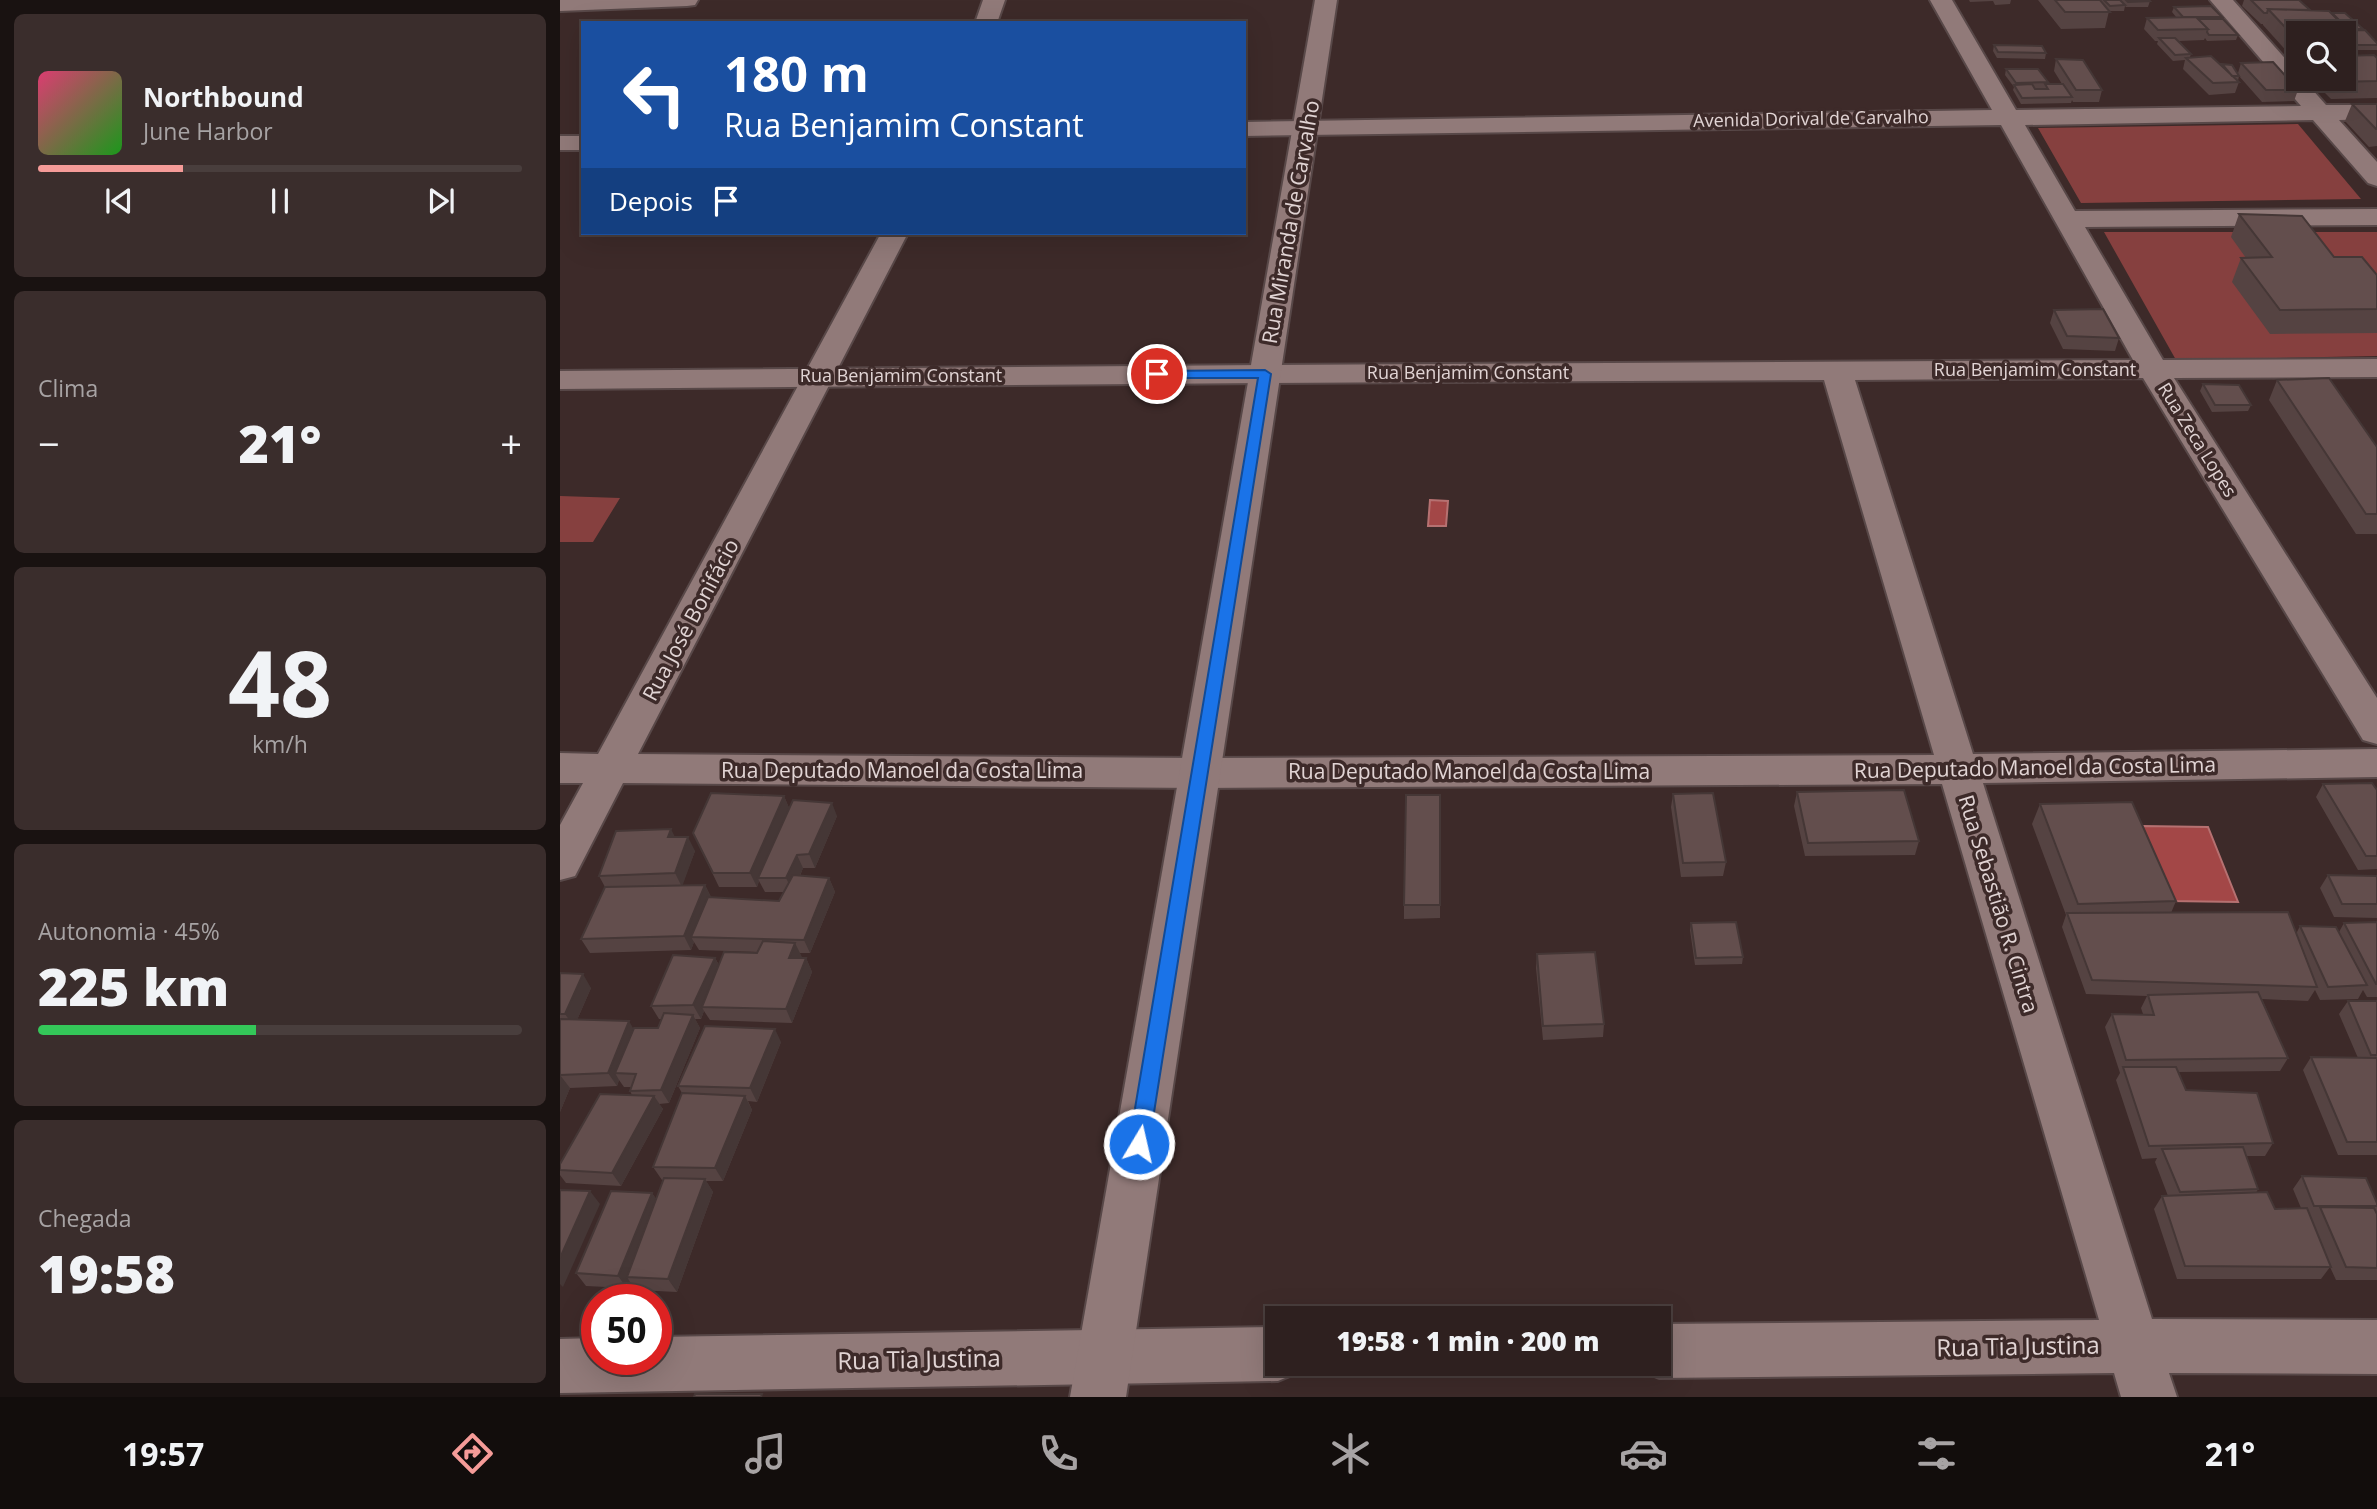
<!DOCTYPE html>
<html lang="pt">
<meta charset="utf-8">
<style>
:root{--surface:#2e201f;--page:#3a2d2c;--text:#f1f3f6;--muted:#a7a3a4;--line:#493e3d;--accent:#f59b98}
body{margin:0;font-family:"Open Sans",sans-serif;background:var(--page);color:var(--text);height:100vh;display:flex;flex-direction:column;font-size:26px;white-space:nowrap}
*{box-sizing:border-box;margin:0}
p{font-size:23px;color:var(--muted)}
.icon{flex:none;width:38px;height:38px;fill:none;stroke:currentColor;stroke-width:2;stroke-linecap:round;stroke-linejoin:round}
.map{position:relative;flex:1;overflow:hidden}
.side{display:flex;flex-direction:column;gap:14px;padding:14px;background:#191211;width:560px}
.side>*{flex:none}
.banner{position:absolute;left:21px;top:21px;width:665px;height:214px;border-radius:0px;box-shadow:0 7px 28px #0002,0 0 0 2px var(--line);background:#1a4fa0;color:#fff;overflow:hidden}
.fabs{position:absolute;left:1726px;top:21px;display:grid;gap:14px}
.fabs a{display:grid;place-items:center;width:70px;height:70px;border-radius:0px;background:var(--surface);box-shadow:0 7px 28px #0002,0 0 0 2px var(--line);font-size:35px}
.speed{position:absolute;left:21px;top:1284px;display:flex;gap:14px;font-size:35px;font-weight:700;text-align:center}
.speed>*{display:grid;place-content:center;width:91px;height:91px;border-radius:50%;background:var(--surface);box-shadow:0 7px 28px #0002,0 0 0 2px var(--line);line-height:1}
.speed .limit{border:10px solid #d22;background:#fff;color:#111}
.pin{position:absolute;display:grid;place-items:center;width:60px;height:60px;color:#fff;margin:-30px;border:4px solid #fff;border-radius:50%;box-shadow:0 2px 7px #0007}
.me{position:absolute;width:77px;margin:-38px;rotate:9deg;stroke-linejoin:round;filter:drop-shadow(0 0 5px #0008)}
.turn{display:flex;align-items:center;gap:24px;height:147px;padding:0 28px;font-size:32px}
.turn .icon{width:91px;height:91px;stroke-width:2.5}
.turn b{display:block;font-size:49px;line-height:60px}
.then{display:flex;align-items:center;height:66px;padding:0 28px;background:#0003;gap:14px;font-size:26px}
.big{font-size:52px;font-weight:800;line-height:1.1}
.side .card{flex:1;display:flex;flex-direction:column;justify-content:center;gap:10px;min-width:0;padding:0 24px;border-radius:10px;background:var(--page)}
.side .dial{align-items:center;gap:0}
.dial b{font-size:91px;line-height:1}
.song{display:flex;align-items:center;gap:21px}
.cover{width:84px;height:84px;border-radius:10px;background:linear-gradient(135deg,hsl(340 70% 55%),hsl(120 70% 35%))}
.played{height:7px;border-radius:4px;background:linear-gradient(90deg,var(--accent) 30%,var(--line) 30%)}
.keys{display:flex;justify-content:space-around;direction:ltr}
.heat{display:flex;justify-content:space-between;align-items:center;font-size:38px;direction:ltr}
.charge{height:10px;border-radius:5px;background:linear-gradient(90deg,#34c759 45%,var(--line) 0)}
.trip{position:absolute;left:705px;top:1306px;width:406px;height:70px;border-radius:0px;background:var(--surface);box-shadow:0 7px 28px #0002,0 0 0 2px var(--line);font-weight:800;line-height:70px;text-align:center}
.tabs{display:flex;height:112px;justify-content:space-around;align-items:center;background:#120d0c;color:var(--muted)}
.tabs .icon{width:49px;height:49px}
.tabs .active{color:var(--accent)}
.tabs b{font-size:32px;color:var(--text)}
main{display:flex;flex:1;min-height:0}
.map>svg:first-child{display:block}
.green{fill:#86403f}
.water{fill:#a34747;stroke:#b67171;stroke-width:2}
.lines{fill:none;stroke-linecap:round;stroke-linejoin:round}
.minor-casing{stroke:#584848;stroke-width:4}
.tertiary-casing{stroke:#584848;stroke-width:4}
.secondary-casing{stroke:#584848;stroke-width:4}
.minor{fill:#917a79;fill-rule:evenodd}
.tertiary{fill:#917a79;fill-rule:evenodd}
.secondary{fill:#917a79;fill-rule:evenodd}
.wall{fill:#554342}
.shaded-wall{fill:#453736}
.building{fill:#634e4d;stroke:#453736;stroke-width:2}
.route{fill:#1a73e8;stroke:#114b97;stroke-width:2}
.labels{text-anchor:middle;stroke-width:7;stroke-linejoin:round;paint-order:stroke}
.far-street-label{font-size:18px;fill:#e1d4d4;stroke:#3d2a29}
.street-label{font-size:21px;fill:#e1d4d4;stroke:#3d2a29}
.near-street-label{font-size:24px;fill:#e1d4d4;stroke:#3d2a29}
</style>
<main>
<section class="side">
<div class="card">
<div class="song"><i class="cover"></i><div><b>Northbound</b><p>June Harbor</p></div></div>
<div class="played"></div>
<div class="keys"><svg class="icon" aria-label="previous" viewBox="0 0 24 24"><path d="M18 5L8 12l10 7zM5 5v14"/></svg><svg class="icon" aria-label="pause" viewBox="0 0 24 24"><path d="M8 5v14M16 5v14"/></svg><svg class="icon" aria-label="next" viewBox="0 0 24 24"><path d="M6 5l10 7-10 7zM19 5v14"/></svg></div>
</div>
<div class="card"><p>Clima</p>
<div class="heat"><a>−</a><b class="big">21°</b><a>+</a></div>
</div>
<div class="card dial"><b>48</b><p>km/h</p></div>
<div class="card"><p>Autonomia · 45%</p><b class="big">225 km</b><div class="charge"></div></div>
<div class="card"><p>Chegada</p><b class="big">19:58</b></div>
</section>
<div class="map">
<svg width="1817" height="1397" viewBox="0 0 1817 1397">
<rect width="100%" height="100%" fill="#3d2a29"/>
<path class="green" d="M1738,124L1801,199L1521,203L1478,128Z
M1544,232H1817V356L1616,360Z
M0,496L60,498L33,542H0Z"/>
<path class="water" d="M870,500L888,501L886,526H868Z
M1582,826L1648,827L1678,902L1610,901Z"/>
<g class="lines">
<g class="minor-casing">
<path id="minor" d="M0,0H138L135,5L127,6L0,11Z
M423,0H445L437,23H415Z
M1370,0H1392L1456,110L1741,106L1650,0H1673L1738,73V79H1743L1766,105H1817V119L1779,120L1817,162V186L1808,183L1753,120L1465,125L1515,211L1817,209V225L1525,227L1603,360L1817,359V377L1614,378L1817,698V744L1803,740L1583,378L1295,380L1413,754L1817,749V777L1423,783L1592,1319L1817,1320V1374L1609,1373L1617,1397H1561L1554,1373L1099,1378L1080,1370L1077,1363H1099V1324L1539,1320L1382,784L639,788L63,783L15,876L0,880V825L23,783H0V753L38,754L321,233H348L78,754L639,758L1374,755L1264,380L705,383L694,380L690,374L694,368L705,365L1573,360L1441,125L684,136V122L1432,110Z
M0,136H23V150H0Z
M718,1327V1363H741L737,1373L718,1381L0,1393V1339L37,1338V1360H96V1337Z"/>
</g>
<g class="tertiary-casing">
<path id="tertiary" d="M705,365L716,368L720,374L716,380L705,383L0,389V371Z"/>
</g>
<g class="secondary-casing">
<path id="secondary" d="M755,0H777L566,1397H510Z"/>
</g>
<use href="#minor" class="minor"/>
<use href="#tertiary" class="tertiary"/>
<use href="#secondary" class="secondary"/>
</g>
<path class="wall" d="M1409,0H1451L1450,4L1435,5L1433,1L1410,2Z
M1478,0H1589L1590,1L1588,7H1566L1565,6L1564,11H1549L1545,28L1501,29Z
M1684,0H1739L1750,10L1772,13L1803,29L1802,30L1817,43V50H1793L1795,53L1793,56L1817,58V98L1771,99L1751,79H1783V33H1738V64L1703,25V24H1701L1682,6Z
M1614,7L1662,17L1661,19L1678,35L1676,40L1647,41L1645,38L1644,40L1619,41L1631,54L1630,57L1661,65L1662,64L1678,73L1681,63L1738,90L1734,101L1702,102L1679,76L1678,81L1679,82L1675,93L1649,95L1623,69L1625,60L1613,61L1597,44L1598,41H1595L1584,29L1587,18L1616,17L1612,12Z
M1434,45L1486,53L1485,59L1437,58L1433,51Z
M1496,59L1542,90L1539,102H1513L1512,100L1511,103L1461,104L1453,90L1454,87L1445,75L1446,69L1488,82V84H1502L1494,71Z
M1792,104H1817V146L1809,147L1785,121Z
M1679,214L1817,275V333L1710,334L1672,282L1681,258H1686L1671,237Z
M1494,310L1559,338L1555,351L1503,349L1490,323Z
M1717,380L1817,447V534H1796L1709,400Z
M1643,384L1691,405L1688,411L1652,412L1640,391Z
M1763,784L1817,790V869L1798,870L1756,797Z
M1237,792L1359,841L1355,855L1245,856L1234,806Z
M1113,794L1166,862L1163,876L1121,877L1111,807Z
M880,795V918L844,919V905Z
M224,796L229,808L277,816L255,868H243L240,876L269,878L275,892L250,953H240L241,958H246L252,972L232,1023L150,1020L144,1011L141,1019H135L140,1028L109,1103L99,1104L103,1109L61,1186L6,1183L0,1175V1164L72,1095L70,1091L71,1087H64L59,1080L57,1086L10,1088L0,1112V973L31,988L17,1020L74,1029L98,1028L102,1019H99L91,1006L155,958L159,965L198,952L139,950L134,942L131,950L30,953L21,939L45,887L39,876L114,837L135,851L122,885H145L151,897L219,901L224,892H205L199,881L197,887H159L133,833Z
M1480,804L1616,901L1611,913L1736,934L1740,926L1779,932L1784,923L1817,922V997H1807L1803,990L1798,999L1760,1000L1755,990L1748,1001L1702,999L1728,1058L1720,1071L1619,1072L1626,1090L1713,1143L1705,1156H1686L1698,1189L1696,1193L1715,1209L1741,1208L1733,1189L1742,1176L1817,1203V1280H1776L1770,1267L1761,1279H1617L1594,1209L1602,1196H1608L1595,1162L1597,1158L1582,1159L1556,1080L1560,1073L1545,1027L1552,1014H1583L1581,1008L1587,996L1526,994L1502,927L1506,915L1472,824Z
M1768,875L1817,876V918L1774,917L1760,888Z
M1131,923L1183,957L1182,964L1135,965L1130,930Z
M977,954L1044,1024L1043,1037L983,1040L976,968Z
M1788,1001H1817V1155H1778L1743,1070L1751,1057L1798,1058L1779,1014Z
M221,1042L197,1102L188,1101L192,1110L163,1181H146L153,1192L117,1292L76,1290L70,1282L67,1288L26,1286L16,1273L92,1193L96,1199L103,1180H102L93,1167L122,1093L118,1086Z"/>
<path class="shaded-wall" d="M224,796L230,810L198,878L199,881L197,887L190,873Z
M272,803L277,816L255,868L249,854Z
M111,829L118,843L108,837Z
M128,837L135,851L122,887L115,873Z
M237,855L243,868L233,892L226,878Z
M269,878L275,892L250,953L244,940Z
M145,885L152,899L131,937L134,942L131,950L124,936Z
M235,943L242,957L235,971L229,958Z
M155,958L162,971L142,1007L144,1011L141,1019L133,1005Z
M246,958L252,972L232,1023L226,1009Z
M23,974L31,988L14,1027L5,1014Z
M133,1015L140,1028L109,1103L101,1090Z
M69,1021L77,1035L55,1073L59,1080L57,1086L48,1073Z
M215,1029L221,1042L197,1102L190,1088Z
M0,1075L10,1088L0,1112Z
M94,1096L103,1109L61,1186L52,1173Z
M185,1096L192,1110L163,1181L155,1168Z
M145,1179L153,1192L117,1292L108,1279Z
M30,1191L40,1204L3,1287L0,1284V1258Z
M92,1193L101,1206L67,1277L70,1282L67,1288L58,1276Z"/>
<path class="building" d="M1495,0H1540L1550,12H1505Z
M1544,0H1560L1565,5L1550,6Z
M1566,0H1589L1590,1L1568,2Z
M1691,0H1739L1750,10L1708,9L1707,13H1704Z
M1651,6L1662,17H1623L1614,7Z
M1708,9L1769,11L1781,23H1767L1776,33H1738V41Z
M1772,13H1785L1803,29H1779L1781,23L1779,21L1787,20H1779Z
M1636,17L1648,29L1598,30L1587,18Z
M1638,19H1663L1678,35H1649L1647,32L1648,29Z
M1805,30L1817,43V45H1787L1783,41V33H1781L1779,31Z
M1599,38H1615L1631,54L1615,55Z
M1783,41L1795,53H1783Z
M1434,45L1482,46L1486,53L1438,52Z
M1814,55L1817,58V81L1777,82L1774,79H1783V56Z
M1651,56L1679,82L1653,83L1626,58Z
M1496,59L1523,60L1542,90H1516Z
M1713,62L1738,90H1706L1681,63Z
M1662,64L1672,65L1679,76H1672Z
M1446,69H1478L1488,82L1456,83Z
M1472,84L1475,89H1488L1485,84H1503L1512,97L1462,98L1454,85Z
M1792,104H1817V129H1816Z
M1679,214L1742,216L1774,257H1802L1817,275V309L1720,310L1681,258L1712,257Z
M1543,309L1559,338L1507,336L1494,310Z
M1769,378L1817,447V514H1806L1717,380Z
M1643,384L1679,385L1691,405H1655Z
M1812,783L1817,790V856H1806L1763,784Z
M1344,790L1359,841L1248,843L1237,792Z
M151,793L224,796L190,873H153L133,833Z
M1153,793L1166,862L1123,863L1113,794Z
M846,795H880V905H844Z
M233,800L272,803L249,854L237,855L226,878H198Z
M1572,802L1616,901L1518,904L1480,804Z
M111,829L108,837H128L115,873L39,876L56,831Z
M233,875L269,878L244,940L131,937L148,897L219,901Z
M1768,875L1817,876V904H1782Z
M145,885L124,936L21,939L45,887Z
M1728,912L1757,987L1532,980L1507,913Z
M1176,922L1183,957L1136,958L1131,923Z
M1817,922V984H1816L1784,923Z
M1740,926L1776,927L1807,985L1768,987Z
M203,941L235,943L229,958H246L226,1009L142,1007L164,952L197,953Z
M1035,952L1044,1024L983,1026L977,954Z
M113,955L155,958L133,1005L91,1006Z
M0,973L23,974L5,1014H0Z
M1698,992L1728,1058L1566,1060L1552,1014L1594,1015L1588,995Z
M1788,1001H1817V1055H1811Z
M104,1013L133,1015L101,1090L70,1091L76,1074L55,1073L74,1028H98Z
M0,1019L69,1021L48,1073L0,1075V1076Z
M145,1026L215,1029L190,1088L118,1086Z
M1751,1057L1817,1058V1142H1787Z
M1563,1067H1616L1626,1090L1697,1093L1713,1143L1589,1146Z
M122,1093L185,1096L155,1168L93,1167Z
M40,1094L94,1096L52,1173L0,1170V1164Z
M1683,1147L1698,1189L1620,1192L1602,1149Z
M1742,1176L1806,1178L1817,1203V1206H1754Z
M104,1178L145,1179L108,1279L67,1277Z
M0,1190L30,1191L0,1258Z
M51,1191L92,1193L58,1276L16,1273Z
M1707,1192L1715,1209L1747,1208L1771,1267L1625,1266L1602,1196Z
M1760,1207L1814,1208L1817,1214V1268L1786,1267Z
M135,1394H202L201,1397H134Z"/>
<path class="route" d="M705,370L711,374L589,1144L586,1151L579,1153L572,1151L569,1144L698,378H597L590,374L597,371Z"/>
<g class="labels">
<g class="far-street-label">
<text transform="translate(1251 119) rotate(-1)" y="6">Avenida Dorival de Carvalho</text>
<text x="1475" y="376">Rua Benjamim Constant</text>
<text x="908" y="379">Rua Benjamim Constant</text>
<text x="341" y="382">Rua Benjamim Constant</text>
<text transform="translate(1637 440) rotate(58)" y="6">Rua Zeca Lopes</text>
</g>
<g class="street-label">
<text transform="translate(731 222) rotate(-80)" y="7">Rua Miranda de Carvalho</text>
<text transform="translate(131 620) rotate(-62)" y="7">Rua José Bonifácio</text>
<text transform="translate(1475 768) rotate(-1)" y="7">Rua Deputado Manoel da Costa Lima</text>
<text x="342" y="778">Rua Deputado Manoel da Costa Lima</text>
<text x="909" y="779">Rua Deputado Manoel da Costa Lima</text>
<text transform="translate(1438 904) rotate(73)" y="7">Rua Sebastião R. Cintra</text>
</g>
<g class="near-street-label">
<text transform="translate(1458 1347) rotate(-1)" y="8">Rua Tia Justina</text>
<text transform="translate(359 1360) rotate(-1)" y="8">Rua Tia Justina</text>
</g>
</g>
</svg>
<div class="fabs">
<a><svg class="icon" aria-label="search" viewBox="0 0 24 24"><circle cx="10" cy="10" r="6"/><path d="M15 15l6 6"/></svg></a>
</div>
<div class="speed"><div class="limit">50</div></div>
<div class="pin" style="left:597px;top:374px;background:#d93025"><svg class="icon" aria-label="arrive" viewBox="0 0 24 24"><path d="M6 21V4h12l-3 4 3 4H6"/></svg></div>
<svg class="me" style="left:579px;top:1144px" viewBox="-20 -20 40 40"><circle r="17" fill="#1a73e8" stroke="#fff" stroke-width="3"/><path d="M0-11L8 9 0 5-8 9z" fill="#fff"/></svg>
<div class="trip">19:58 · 1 min · 200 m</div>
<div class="banner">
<div class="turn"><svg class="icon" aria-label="left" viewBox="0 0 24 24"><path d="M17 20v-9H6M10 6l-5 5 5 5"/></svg><div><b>180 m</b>Rua Benjamim Constant</div></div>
<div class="then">Depois<svg class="icon" aria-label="arrive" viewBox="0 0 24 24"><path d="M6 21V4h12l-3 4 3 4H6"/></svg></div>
</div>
</div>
</main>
<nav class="tabs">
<b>19:57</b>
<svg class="icon active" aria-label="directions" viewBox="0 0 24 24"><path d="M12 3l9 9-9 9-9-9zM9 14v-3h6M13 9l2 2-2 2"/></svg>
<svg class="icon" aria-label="music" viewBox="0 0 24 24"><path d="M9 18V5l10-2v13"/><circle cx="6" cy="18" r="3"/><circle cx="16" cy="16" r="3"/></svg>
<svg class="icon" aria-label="phone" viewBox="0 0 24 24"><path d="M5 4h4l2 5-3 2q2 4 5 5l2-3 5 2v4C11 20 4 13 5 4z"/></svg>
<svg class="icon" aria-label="climate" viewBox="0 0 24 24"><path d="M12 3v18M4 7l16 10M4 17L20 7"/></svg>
<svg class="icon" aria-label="car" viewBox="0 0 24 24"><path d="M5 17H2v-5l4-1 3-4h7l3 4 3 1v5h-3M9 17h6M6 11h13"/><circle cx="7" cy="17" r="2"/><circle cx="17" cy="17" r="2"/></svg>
<svg class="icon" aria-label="filters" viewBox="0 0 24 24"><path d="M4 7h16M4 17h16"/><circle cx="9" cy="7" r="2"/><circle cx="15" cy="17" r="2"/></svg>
<b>21°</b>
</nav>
